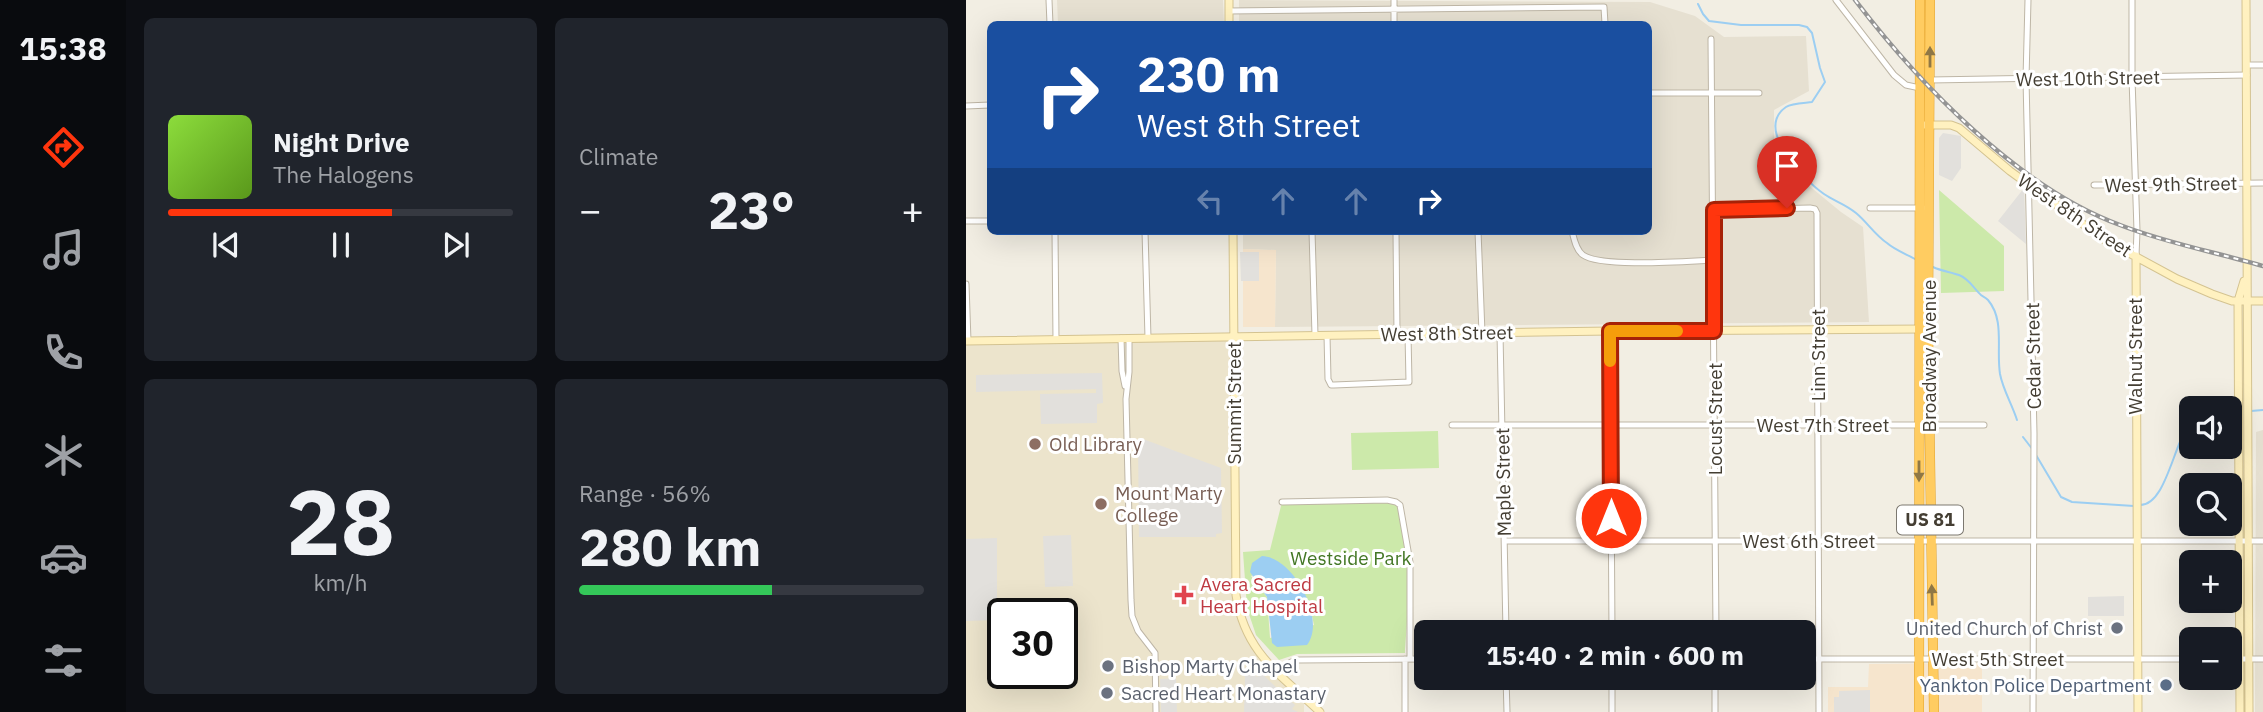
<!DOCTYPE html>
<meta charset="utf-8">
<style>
:root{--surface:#171b24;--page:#20242c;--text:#f1f3f6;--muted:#9ea1a6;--line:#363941;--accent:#ff350d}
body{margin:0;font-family:"IBM Plex Sans",sans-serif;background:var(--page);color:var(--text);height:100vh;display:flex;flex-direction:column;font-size:26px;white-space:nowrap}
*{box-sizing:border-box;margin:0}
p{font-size:23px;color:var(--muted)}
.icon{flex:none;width:38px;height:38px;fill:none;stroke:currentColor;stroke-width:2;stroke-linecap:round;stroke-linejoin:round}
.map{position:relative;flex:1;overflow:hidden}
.drawer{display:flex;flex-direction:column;gap:18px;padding:18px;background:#0d0f14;width:840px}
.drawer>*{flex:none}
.hud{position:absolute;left:21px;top:21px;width:665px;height:214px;border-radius:10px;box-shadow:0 7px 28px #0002;background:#1a4fa0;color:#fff;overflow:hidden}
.controls{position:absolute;left:1213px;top:396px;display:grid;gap:14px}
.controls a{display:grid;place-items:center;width:63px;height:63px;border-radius:10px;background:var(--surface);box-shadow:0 7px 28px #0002;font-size:35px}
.speed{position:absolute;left:21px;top:598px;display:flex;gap:14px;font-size:35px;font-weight:700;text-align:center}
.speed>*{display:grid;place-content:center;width:91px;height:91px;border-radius:50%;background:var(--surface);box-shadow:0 7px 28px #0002;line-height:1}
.speed .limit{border:4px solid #111;border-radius:10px;background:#fff;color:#111}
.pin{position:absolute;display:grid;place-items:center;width:60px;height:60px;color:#fff;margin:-72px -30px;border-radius:50% 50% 50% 0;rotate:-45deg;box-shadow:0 0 7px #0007}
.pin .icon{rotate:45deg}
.me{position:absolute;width:77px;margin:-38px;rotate:0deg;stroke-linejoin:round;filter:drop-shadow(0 0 5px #0008)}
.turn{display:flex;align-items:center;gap:24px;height:147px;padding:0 35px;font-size:32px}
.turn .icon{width:91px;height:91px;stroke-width:2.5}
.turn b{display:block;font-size:49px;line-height:60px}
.lanes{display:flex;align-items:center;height:66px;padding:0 35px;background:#0003;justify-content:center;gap:35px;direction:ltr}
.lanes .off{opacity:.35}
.big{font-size:52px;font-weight:700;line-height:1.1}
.drawer .tile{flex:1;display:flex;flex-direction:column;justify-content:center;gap:10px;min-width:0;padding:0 24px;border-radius:10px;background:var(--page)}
.drawer .dial{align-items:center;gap:0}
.dial b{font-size:91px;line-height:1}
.song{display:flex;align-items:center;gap:21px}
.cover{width:84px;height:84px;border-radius:10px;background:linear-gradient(135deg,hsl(90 70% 55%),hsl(90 70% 35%))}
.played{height:7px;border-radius:4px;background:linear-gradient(90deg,var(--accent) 65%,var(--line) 65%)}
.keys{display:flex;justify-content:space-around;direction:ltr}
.heat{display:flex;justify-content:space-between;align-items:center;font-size:38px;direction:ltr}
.charge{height:10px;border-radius:5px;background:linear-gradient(90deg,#34c759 56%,var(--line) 0)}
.drawer .tiles{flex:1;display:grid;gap:18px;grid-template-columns:repeat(2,1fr)}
.trip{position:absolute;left:448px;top:620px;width:402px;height:70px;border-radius:10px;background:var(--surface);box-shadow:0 7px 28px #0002;font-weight:700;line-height:70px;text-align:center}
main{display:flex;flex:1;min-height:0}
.dock{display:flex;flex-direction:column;width:126px;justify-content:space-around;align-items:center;background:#090b0e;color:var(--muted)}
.dock .icon{width:49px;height:49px}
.dock .selected{color:var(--accent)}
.dock b{font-size:32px;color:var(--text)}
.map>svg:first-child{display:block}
.residential{fill:#e6e0d1}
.commercial{fill:#f6e5cd}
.education{fill:#ece4cc;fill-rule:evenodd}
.park{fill:#cce9aa;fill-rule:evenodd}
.parking{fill:#e2e0dc}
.water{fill:#9ccef2}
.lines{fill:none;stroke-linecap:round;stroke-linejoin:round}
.stream{stroke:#9ccef2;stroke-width:2}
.street-casing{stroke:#beb6a6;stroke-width:7}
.secondary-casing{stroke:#d4c391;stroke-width:9}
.highway-casing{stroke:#e2a22d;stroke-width:10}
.street{stroke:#fff;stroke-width:5}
.secondary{stroke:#fff1c0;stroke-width:7}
.highway{stroke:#ffcc61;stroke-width:9}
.rail-casing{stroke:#949494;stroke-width:4.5}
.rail{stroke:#fff;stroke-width:2;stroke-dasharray:5;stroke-linecap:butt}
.oneway{fill:#8f7745}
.route-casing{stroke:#a62208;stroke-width:18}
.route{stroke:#ff350d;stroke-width:12}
.slow{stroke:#f59e0b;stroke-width:12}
.education-dot{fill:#8d6e63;stroke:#fff;stroke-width:2.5}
.health-dot{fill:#e0444e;stroke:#fff;stroke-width:2.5}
.worship-dot{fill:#6b7280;stroke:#fff;stroke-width:2.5}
.service-dot{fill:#5c6f8a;stroke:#fff;stroke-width:2.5}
.labels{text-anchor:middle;stroke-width:6;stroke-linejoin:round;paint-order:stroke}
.shield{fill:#fff;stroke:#7c7870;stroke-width:2}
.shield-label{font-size:18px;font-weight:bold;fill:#443e33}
.street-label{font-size:19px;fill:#443e33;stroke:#fff}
.education-label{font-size:19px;fill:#785e54;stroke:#fff;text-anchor:start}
.park-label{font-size:19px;fill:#437725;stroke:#fff}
.health-label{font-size:19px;fill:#be3a42;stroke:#fff;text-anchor:start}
.worship-label{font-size:19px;fill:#5b616d;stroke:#fff;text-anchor:start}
.service-label{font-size:19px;fill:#4e5e75;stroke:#fff;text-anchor:end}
</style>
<main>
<nav class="dock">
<b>15:38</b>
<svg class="icon selected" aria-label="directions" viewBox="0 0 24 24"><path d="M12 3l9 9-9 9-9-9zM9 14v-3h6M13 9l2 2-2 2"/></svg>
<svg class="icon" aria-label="music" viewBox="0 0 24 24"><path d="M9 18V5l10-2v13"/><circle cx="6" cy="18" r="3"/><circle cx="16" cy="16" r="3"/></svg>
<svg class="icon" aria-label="phone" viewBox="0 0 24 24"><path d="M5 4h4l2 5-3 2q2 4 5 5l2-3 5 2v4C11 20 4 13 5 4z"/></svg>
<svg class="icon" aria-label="climate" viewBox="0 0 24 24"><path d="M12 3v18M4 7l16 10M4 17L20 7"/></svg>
<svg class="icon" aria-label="car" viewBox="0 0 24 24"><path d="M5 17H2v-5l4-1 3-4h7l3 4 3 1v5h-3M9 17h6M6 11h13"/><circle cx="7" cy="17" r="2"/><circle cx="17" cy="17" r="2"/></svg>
<svg class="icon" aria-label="filters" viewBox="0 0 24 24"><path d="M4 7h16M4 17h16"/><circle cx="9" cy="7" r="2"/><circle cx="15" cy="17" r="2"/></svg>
</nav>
<section class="drawer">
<div class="tiles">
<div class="tile">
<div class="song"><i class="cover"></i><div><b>Night Drive</b><p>The Halogens</p></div></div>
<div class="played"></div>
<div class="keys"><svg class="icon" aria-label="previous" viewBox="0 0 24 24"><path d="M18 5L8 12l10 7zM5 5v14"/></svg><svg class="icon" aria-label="pause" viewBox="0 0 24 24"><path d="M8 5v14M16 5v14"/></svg><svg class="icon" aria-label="next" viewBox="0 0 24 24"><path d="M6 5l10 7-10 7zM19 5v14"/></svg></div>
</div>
<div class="tile"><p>Climate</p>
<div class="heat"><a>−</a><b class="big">23°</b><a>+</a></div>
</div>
<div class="tile dial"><b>28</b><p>km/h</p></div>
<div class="tile"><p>Range · 56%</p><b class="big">280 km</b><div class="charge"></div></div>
</div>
</section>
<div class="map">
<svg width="1297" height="712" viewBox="0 0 1297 712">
<rect width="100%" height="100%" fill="#f2eee3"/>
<path class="residential" d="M91,0H257L258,24H92Z
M273,0L684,2L729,16L758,37L840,36L843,91L808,110V157L875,212L897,227L903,322L309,327L310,250L277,249V231H682V24H273Z
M1297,430V712H1289L1290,432Z"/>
<path class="commercial" d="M277,249L310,250L309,327H277Z
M1016,663V712H862V687H902L903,664Z"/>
<path class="education" d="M268,336L270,595L285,642L338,697V712H0V341ZM37,614H96V674H37Z"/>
<path class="park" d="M973,190L1038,246V291L975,293Z
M472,431L473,468L386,470L385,433Z
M316,502H430C451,531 441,616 439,653L331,654L313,660L290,635L281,608L277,552L304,550ZM314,563C333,584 343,597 348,625L304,638L301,597L285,576Z"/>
<path class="parking" d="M977,133L995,136V168L986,181L973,175V138Z
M1058,188L1060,244L1032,221Z
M274,252H293V281H275Z
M136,373L137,403L131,404V423L75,424L74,394L130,393V389L10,392V375Z
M177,439L255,468L256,533L250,534V537H173L172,441Z
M105,535L107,586L79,587L77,536Z
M31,538V620L0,621V539Z
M1158,596V616H1122V597Z
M282,669L291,677L295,673L329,705L326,709L332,712H278L279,677L277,674Z
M210,678L211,712H195L194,679Z
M904,690V712H868V697H873V691Z"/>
<path class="water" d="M296,556C327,557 361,619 341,645L311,647L306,643L301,597L284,572L286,563Z"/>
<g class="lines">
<path class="stream" d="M732,4L737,14L743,21L775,25H833L841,27L846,33L854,68L859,82L846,102C839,103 826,103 820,107C788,129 838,180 858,194C868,201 879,204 890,213C901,222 909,235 921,243C929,250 940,254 949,259
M967,267C975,271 985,272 993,275C1003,279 1006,286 1013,293C1016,297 1018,296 1022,300C1039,320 1030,349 1034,374C1037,390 1046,404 1051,420
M1285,411L1297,410
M1057,437L1067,450
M1070,455L1095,497L1106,502L1168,506
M1174,505C1201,505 1208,439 1225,423"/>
<g class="street-casing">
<path id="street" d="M83,0L84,24
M428,0V24
M870,0L928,75L940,85L954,88
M1062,0L1060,79L1068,433L1067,712
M1166,0V78L1171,231L1170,256
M263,11L638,7L639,24
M745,39L750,632
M1281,65H1297
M964,80L1281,75
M682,93H793
M0,106L24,105
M1128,185L1297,183
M904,208H957
M748,210L844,208L849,209L851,213L853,712
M0,221H24
M89,231L90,340
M179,231L182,338
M346,231L349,335
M430,231L431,334
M512,231L516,333
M606,231C608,239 610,250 617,255C635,268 723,261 748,260
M0,284L2,341
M644,331L646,632
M534,333L540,632
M361,335L362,379L365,385H368L443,382L442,334
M155,338L156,371L159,386
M163,338V372L160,399L165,600L166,616L172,631L189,653L190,712
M486,425H1018
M316,502L421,500L430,502L434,505L444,562V659
M539,541H1297
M439,659V712
M838,659H1225
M1264,659H1297
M311,672L325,662L332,660L460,659
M540,677L541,712
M646,677V712
M749,712V677"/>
</g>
<g class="secondary-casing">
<path id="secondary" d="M263,0V24
M1280,0L1283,712
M959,125H985L993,128L1044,171L1139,240L1211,279L1246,294L1266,301H1297
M267,231L270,595C279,653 314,674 354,712
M1170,256L1172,712
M0,341L644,331L958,329
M1274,712L1272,301L1278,281"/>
</g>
<g class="highway-casing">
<path id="highway" d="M964,0L962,329L968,712
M953,712L954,0"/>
</g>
<use href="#street" class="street"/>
<use href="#secondary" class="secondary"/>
<use href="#highway" class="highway"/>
<g class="rail-casing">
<path id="rail" d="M889,0C954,85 1053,188 1154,225C1200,243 1249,252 1297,266"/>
</g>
<use href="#rail" class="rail"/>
</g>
<defs><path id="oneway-solid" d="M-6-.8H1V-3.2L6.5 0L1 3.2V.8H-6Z" transform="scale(1.75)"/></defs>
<g class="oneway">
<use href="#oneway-solid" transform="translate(964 57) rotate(-90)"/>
<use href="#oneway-solid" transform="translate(953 471) rotate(90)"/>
<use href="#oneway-solid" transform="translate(966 595) rotate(-92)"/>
</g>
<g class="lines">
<g class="route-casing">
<path id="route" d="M645,518L644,331H748V210L821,208"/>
</g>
<use href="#route" class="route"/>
<path class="slow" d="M644,361V331H711"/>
</g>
<g class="education-dot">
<circle cx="69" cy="444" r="7"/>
<circle cx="135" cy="504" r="7"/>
</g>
<path class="health-dot" d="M214.5 584.5h7v7h7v7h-7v7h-7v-7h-7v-7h7z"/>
<g class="worship-dot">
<circle cx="1151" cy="628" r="7"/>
<circle cx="142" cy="666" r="7"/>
<circle cx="141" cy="693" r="7"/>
</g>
<circle class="service-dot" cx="1200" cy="685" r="7"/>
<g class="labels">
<rect class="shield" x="931" y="505.5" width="66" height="29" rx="5"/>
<g class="shield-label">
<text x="964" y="526">US 81</text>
</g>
<g class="street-label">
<text transform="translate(1122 78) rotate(-1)" y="7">West 10th Street</text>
<text transform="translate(1205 184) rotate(-1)" y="7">West 9th Street</text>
<text transform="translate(1109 215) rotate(34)" y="7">West 8th Street</text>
<text transform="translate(481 333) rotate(-1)" y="7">West 8th Street</text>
<text transform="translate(852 355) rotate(-90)" y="7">Linn Street</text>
<text transform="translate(963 356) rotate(-90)" y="7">Broadway Avenue</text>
<text transform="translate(1067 356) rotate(-91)" y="7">Cedar Street</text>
<text transform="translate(1169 356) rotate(-90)" y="7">Walnut Street</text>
<text transform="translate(268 403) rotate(-90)" y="7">Summit Street</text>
<text transform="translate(749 419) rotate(-90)" y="7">Locust Street</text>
<text x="857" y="432">West 7th Street</text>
<text transform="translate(537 482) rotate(-91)" y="7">Maple Street</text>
<text x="843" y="548">West 6th Street</text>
<text x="1032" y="666">West 5th Street</text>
</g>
<g class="education-label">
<text x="83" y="451">Old Library</text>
<text x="149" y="500">Mount Marty<tspan x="149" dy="22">College</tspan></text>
</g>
<g class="park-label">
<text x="385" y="565">Westside Park</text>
</g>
<g class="health-label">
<text x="234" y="591">Avera Sacred<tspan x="234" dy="22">Heart Hospital</tspan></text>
</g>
<g class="worship-label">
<text x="1137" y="635" text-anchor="end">United Church of Christ</text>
<text x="156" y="673">Bishop Marty Chapel</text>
<text x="155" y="700">Sacred Heart Monastary</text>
</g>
<g class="service-label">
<text x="1186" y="692">Yankton Police Department</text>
</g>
</g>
</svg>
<div class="controls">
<a><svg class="icon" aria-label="sound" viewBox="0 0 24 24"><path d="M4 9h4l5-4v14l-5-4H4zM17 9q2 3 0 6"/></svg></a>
<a><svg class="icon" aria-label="search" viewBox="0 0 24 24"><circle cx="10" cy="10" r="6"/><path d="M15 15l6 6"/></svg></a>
<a>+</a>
<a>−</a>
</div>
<div class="speed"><div class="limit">30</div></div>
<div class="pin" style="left:821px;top:208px;background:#d93025"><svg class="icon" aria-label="arrive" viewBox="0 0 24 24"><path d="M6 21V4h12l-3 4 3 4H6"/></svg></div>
<svg class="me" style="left:645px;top:518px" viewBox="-20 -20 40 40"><circle r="17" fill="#ff350d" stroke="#fff" stroke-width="3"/><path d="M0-11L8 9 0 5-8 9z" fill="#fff"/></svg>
<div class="trip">15:40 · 2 min · 600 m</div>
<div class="hud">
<div class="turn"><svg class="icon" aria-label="right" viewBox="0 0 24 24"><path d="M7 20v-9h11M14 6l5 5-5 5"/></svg><div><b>230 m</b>West 8th Street</div></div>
<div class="lanes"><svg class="icon off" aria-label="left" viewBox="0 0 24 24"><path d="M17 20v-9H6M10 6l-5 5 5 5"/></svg><svg class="icon off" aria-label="ahead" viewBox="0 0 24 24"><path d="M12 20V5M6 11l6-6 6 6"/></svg><svg class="icon off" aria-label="ahead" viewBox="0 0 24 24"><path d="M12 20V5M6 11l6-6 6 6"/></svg><svg class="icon" aria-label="right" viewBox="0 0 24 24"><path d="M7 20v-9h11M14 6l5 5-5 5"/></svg></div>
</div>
</div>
</main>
